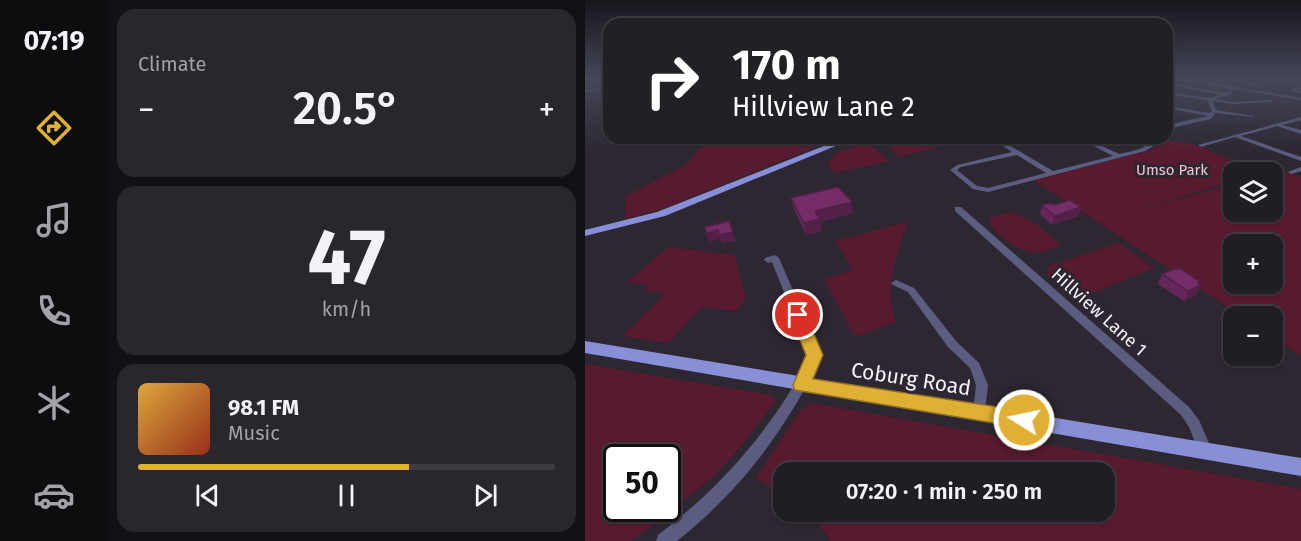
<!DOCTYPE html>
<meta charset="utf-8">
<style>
:root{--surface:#211d25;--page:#29262d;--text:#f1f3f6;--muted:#a2a2a7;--line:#3e3b42;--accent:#e0b034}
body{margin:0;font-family:"Fira Sans",sans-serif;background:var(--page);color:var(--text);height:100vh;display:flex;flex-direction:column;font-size:22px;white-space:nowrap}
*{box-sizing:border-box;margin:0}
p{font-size:20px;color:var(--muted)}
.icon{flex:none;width:33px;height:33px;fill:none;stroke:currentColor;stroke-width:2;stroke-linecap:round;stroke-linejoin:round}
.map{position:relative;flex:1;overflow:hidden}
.drawer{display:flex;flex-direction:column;gap:9px;padding:9px;background:#121014;width:477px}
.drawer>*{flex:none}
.top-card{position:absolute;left:18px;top:18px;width:570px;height:126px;border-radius:18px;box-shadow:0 2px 4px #0004,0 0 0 2px var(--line);background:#202124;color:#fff;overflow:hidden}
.controls{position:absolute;left:638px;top:162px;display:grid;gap:12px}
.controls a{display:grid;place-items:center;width:60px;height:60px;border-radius:12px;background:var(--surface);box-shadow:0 2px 4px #0004,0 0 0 2px var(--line);font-size:30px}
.speed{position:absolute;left:18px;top:444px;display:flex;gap:12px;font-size:30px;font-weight:700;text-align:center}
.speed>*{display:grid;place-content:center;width:78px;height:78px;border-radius:50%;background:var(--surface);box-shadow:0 2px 4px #0004,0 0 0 2px var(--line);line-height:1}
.speed .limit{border:3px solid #111;border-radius:9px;background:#fff;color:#111}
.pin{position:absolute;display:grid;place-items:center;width:51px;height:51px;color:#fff;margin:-26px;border:3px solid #fff;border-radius:50%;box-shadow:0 2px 6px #0007}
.me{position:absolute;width:66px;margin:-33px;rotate:280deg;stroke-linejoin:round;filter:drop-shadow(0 0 4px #0008)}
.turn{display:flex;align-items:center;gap:21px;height:126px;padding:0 30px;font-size:27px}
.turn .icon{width:78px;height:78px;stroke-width:2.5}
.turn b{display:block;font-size:42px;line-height:51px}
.big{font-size:45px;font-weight:600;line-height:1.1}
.drawer .tile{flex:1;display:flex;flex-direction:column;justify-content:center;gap:9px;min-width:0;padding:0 21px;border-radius:18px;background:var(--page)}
.drawer .dial{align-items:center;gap:0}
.dial b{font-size:78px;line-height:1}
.song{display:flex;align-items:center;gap:18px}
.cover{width:72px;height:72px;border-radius:9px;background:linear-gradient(135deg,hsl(40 70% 55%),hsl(10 70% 35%))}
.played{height:6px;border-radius:3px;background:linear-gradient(90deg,var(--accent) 65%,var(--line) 65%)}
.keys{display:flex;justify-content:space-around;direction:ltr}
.heat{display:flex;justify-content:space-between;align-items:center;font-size:33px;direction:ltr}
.trip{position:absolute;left:188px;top:462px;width:342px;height:60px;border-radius:18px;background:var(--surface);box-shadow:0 2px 4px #0004,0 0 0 2px var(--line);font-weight:600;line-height:60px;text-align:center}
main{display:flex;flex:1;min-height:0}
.dock{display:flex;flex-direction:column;width:108px;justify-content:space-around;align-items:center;background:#0d0c0f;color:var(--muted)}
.dock .icon{width:42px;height:42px}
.dock .selected{color:var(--accent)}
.dock b{font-size:27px;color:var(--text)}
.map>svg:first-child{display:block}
.green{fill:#581a2f;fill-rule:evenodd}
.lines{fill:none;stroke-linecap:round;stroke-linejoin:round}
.minor{fill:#5a5d80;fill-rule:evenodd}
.major{fill:#898fd7;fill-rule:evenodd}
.wall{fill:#652759}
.shaded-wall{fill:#522049}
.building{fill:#752d68;stroke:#522049;stroke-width:1.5}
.route{fill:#e0b034;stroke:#927222;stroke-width:1.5}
.labels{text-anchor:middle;stroke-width:6;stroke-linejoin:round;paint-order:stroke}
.far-park-label{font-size:15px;fill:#f6c2ce;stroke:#2c2731}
.street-label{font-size:18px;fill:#f4f1f8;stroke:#2c2731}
.near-street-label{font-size:21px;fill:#f4f1f8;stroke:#2c2731}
</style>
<main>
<nav class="dock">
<b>07:19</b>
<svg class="icon selected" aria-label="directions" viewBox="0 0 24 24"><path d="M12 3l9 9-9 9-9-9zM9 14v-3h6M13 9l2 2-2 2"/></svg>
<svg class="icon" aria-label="music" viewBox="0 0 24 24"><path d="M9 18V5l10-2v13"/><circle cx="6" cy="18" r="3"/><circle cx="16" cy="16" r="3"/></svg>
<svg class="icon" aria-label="phone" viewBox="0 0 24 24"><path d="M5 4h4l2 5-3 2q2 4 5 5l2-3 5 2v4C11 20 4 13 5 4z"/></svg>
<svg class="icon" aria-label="climate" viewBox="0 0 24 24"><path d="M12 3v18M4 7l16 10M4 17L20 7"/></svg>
<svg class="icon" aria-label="car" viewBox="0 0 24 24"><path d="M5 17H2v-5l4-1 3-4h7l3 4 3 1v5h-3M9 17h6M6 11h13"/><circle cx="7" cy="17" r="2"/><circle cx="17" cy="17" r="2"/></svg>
</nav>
<section class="drawer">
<div class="tile"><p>Climate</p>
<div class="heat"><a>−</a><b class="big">20.5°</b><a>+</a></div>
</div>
<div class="tile dial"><b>47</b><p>km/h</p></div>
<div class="tile">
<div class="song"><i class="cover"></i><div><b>98.1 FM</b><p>Music</p></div></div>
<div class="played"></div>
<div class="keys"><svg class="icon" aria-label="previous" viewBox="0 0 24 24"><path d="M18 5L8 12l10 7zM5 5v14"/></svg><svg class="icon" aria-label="pause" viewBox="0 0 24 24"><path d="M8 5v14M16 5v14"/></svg><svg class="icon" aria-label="next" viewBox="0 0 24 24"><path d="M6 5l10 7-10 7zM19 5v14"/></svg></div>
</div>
</section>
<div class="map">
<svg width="716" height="541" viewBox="0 0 716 541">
<rect width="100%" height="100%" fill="#2c2731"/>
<path class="green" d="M130,138H253L77,209L40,219L41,196L102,164L114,148Z
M296,138H358L369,143L319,156H313Z
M573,139L608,144L675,172H648V181L550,211L648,184V212H687V173L697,170L716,177V356L687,337V316H656L449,180L566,150L571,147ZM648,244H687V284H648Z
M281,141L303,160L301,162L249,173L243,163L250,154Z
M428,212L453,225L475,244C448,263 425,247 405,225L406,217Z
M322,222C312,258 298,284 311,322L270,337L239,279L268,270L250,241Z
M534,243L569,268L493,299L462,274L464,266Z
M84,247L150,255L161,299L151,311L117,307L83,343L37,336L80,294L59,291L64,285L42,282Z
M0,364L186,395L190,398V402L157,445L131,474L71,524L45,541H0ZM32,458H82V508H32Z
M226,403L716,489V541H246L230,519L220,512H519V472H198V496L171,478L214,412Z"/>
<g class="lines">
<path class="minor" d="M585,78H597L716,98V100L650,89L644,95L630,99L648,102L686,100L688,101L686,102L648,104L627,101L631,110L670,116L668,117L630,113L626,119L582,129V125L623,116L582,108V106L625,113L627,110L622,100L582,94V92L623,98L635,95L582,84V82L640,93L646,89Z
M626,78H638L679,86L677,87Z
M672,78L696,80L711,78L696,82Z
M24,86V88L0,93V91Z
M716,87V89L712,90L716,92V94L705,90Z
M716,117V120L697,125L716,130V134L692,126L656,136L716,157V161L650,137L616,147L613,145Z
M405,138H412L468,171L528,156L493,138H500L534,154C546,151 562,150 567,138H573L569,146L560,151L403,192L388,189L365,170L372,165L427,152ZM432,155L461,173L403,188L392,186L372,170L376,167Z
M716,167V171L706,174L703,172Z
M370,207H376L604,407L614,420L627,450L625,455L620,456L615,455L604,427L596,415L370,211Z
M190,255L194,258L235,353V361C197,434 156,490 92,541H71L73,535C137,486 184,432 223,361V353L187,262L183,263L179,260L180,258Z
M311,280L329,288L371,341L394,363L403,385L400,412L399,416L394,418L389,416L388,412L391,385L385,368L363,347L323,292L308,285L306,283Z"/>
<path class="major" d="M259,138H270L80,216L0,236V230L72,212Z
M0,341L716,458V476L0,353Z"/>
</g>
<path class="wall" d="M206,198L268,213L235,222L237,231L221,235L209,209Z
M457,205H469L496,207L494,216L467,225L455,214Z
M577,274L615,284L611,295L599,301L573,284Z"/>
<path class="shaded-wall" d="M267,202L268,213L235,222L237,231L221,235L219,223L230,211Z
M496,207L494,216L467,225L469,216Z
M144,221L151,241L137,244L135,239L124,242L121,233Z
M616,282L614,286L616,285L611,295L599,301L603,291Z"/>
<path class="building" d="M253,187L267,202L230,211L235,219L219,223L206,198Z
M485,200L496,207L469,216L457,205L465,203L469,205Z
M144,221L148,232L134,235L133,230L121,233L120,227Z
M590,269H596L616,282L613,283L616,285L603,291L577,274Z"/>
<linearGradient id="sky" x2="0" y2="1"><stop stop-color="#18151b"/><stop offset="0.51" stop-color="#45475a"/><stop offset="1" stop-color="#45475a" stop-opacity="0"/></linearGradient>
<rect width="716" height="154" fill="url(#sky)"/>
<path class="route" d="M213,310L221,315L238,355L228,379L439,411L446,414L449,420L446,426L439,428L210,390L208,385L221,355L205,315Z"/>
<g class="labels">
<g class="far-park-label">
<text x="587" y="175">Umso Park</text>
</g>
<g class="street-label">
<text transform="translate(514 312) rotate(42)" y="6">Hillview Lane 1</text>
</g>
<g class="near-street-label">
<text transform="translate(326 379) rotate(9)" y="7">Coburg Road</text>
</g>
</g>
</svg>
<div class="controls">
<a><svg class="icon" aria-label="layers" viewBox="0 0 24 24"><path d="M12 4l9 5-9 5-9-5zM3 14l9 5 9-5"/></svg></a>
<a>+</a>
<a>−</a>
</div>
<div class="speed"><div class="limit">50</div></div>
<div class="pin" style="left:213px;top:315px;background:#d93025"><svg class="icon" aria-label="arrive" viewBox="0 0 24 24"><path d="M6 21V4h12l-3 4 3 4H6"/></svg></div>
<svg class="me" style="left:439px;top:420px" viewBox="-20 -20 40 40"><circle r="17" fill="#e0b034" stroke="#fff" stroke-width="3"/><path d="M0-11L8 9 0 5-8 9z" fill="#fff"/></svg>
<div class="trip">07:20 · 1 min · 250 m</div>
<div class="top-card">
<div class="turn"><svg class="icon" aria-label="right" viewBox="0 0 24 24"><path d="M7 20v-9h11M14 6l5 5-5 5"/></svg><div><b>170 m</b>Hillview Lane 2</div></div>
</div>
</div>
</main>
